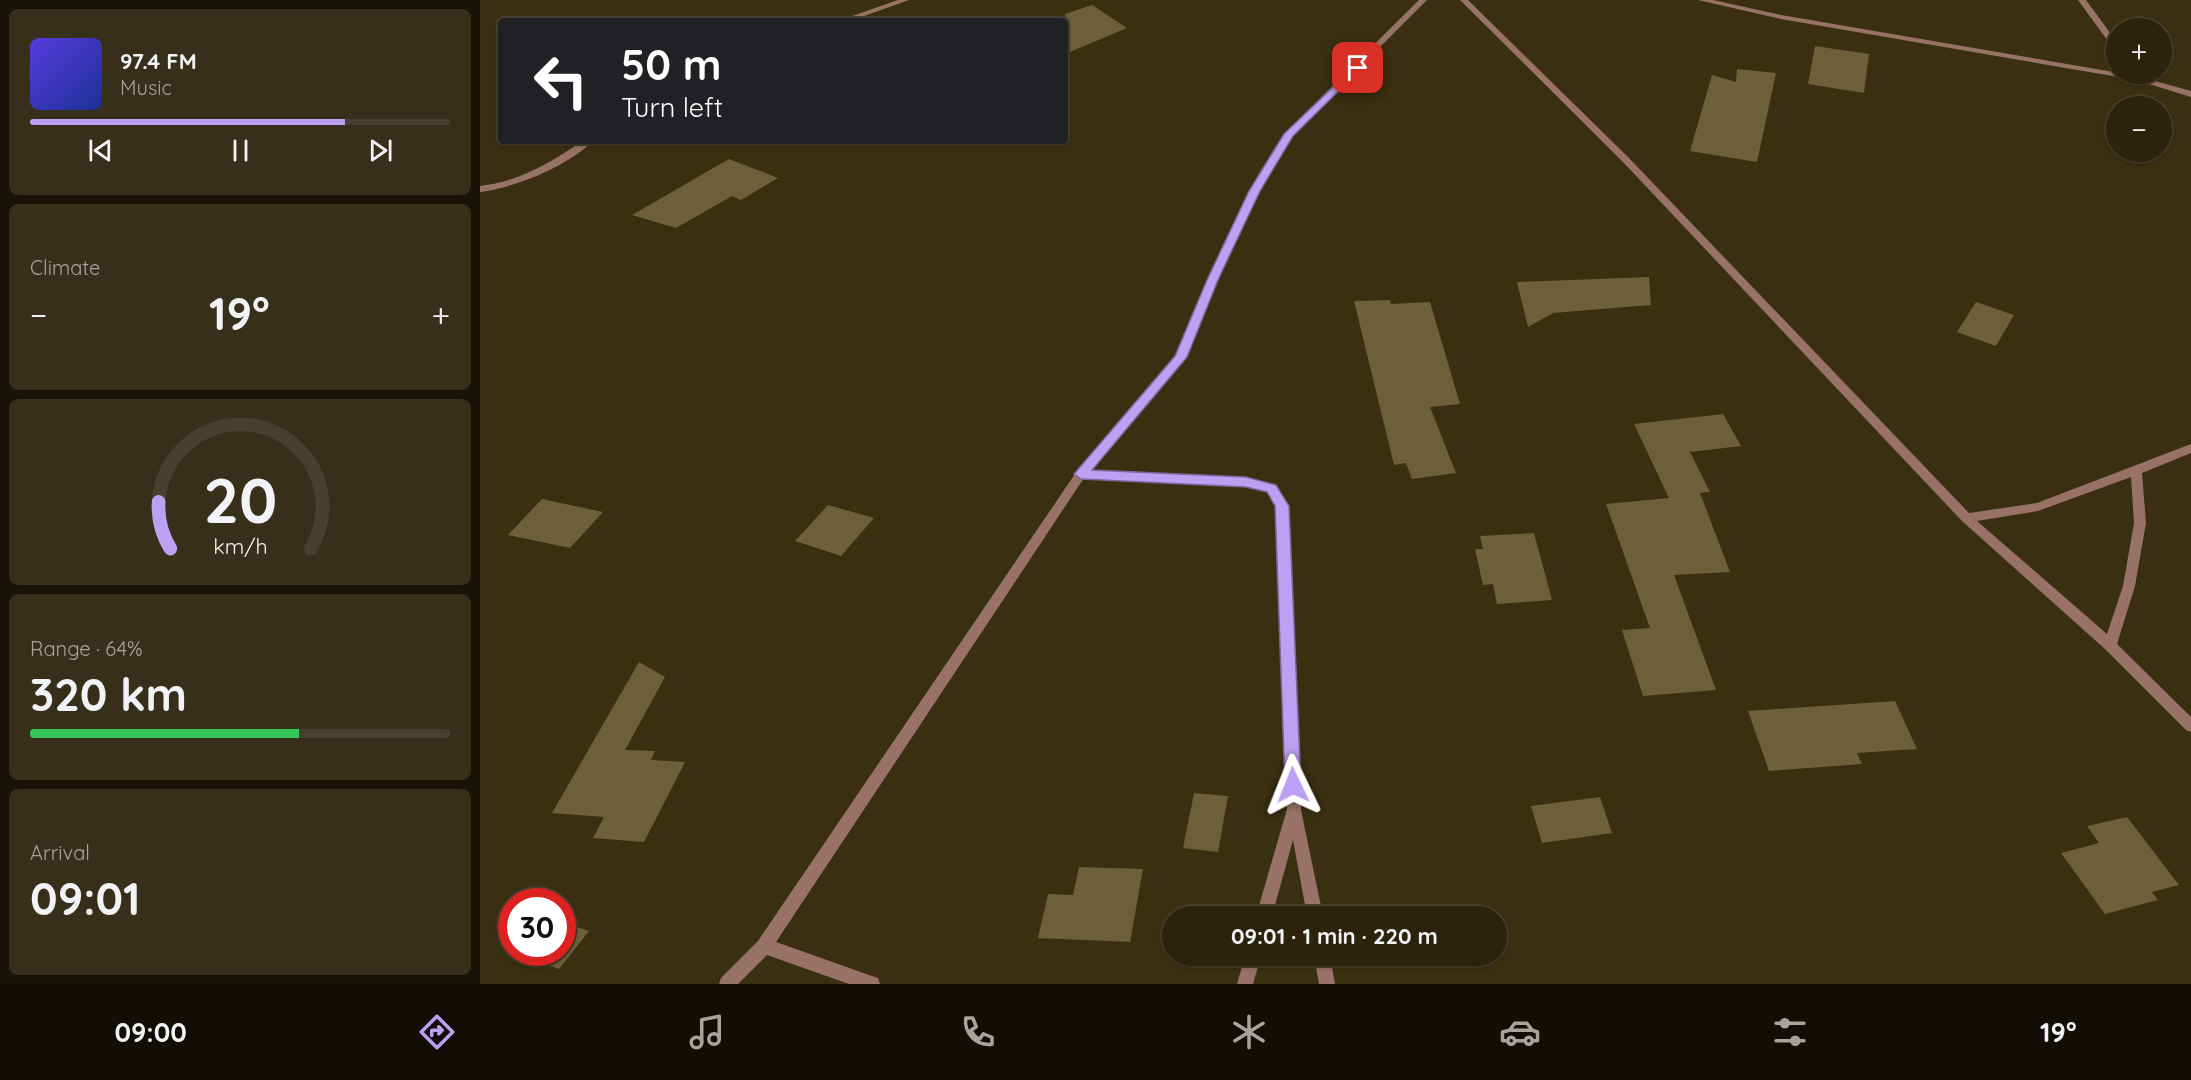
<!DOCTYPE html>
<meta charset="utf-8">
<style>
:root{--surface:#2c230d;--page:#382f1b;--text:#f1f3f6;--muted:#a6a49d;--line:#48402e;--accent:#bca0f2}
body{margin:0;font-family:Quicksand,sans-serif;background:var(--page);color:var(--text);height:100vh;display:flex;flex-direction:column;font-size:22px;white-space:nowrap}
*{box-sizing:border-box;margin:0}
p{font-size:20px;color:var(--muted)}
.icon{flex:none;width:33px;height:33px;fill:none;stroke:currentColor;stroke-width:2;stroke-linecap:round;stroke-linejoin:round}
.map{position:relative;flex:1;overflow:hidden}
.side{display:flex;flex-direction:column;gap:9px;padding:9px;background:#181307;width:480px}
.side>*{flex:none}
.guide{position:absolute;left:18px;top:18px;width:570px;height:126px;border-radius:6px;box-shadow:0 2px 4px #0004,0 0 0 2px var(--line);background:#202124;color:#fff;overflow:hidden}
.fabs{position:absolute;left:1626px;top:18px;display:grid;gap:12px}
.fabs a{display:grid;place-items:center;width:66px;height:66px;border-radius:50%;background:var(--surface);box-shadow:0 2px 4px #0004,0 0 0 2px var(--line);font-size:30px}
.speed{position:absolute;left:18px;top:888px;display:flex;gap:12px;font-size:30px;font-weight:700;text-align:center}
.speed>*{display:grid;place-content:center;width:78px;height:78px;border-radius:50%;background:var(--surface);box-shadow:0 2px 4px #0004,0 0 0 2px var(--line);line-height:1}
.speed .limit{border:9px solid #d22;background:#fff;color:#111}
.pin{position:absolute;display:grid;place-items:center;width:51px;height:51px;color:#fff;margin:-26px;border-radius:12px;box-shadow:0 3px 9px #0006}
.me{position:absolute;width:66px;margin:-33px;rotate:358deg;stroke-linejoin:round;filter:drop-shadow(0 0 4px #0008)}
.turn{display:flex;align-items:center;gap:21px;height:126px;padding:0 24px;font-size:27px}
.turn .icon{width:78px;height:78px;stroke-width:2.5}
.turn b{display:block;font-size:42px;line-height:51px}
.big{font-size:45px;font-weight:700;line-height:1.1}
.side .widget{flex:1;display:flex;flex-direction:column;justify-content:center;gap:9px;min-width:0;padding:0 21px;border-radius:9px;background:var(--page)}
.side .dial{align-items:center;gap:0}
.dial svg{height:156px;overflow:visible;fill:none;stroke:var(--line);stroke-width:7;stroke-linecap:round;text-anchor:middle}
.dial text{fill:var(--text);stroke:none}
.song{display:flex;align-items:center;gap:18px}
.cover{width:72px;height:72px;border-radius:9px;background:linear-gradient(135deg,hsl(250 70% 55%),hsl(230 70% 35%))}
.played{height:6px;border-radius:3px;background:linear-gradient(90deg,var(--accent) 75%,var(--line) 75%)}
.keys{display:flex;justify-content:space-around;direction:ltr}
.heat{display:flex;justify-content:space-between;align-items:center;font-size:33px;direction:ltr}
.charge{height:9px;border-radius:4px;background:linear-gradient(90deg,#34c759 64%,var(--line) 0)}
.trip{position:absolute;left:682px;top:906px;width:345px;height:60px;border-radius:30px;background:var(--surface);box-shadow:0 2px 4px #0004,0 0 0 2px var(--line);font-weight:700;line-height:60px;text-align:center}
.tab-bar{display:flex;height:96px;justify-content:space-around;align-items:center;background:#120e05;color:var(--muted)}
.tab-bar .icon{width:42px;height:42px}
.tab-bar .on{color:var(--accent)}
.tab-bar b{font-size:27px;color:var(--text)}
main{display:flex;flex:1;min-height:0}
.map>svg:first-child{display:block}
.building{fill:#6d5f3a}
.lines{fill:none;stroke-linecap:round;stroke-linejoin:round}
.street{fill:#987266;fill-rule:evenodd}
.route{fill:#bca0f2;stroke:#7a689d;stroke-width:1.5}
</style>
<main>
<section class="side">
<div class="widget">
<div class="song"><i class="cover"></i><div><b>97.4 FM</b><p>Music</p></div></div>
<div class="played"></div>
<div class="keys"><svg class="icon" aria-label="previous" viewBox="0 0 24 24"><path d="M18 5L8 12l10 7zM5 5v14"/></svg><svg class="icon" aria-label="pause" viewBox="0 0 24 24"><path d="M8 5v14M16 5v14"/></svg><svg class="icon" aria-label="next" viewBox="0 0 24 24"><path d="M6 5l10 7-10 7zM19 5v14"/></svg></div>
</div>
<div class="widget"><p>Climate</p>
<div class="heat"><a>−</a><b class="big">19°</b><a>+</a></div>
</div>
<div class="widget dial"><svg viewBox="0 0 100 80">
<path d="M14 69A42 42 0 1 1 86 69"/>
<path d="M14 69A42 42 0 0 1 8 45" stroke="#bca0f2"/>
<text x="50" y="56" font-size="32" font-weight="700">20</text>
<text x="50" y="72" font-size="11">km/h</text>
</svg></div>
<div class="widget"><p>Range · 64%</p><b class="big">320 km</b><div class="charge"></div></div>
<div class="widget"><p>Arrival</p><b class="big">09:01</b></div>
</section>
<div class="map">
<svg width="1711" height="984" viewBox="0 0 1711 984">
<rect width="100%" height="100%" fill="#3a2f11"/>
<path class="building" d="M612,5L647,28L585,54V14Z
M1335,46L1389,54L1384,93L1328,84Z
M1257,69L1296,73L1277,162L1210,151L1232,75L1256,82Z
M249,159L298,178L261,200L252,196L196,228L152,215Z
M1169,277L1171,305L1073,313L1048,327L1037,282Z
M910,300L911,304L950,302L980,404L950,407L976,473L932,479L926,463L914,465L874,301Z
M1496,302L1534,315L1516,346L1477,332Z
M1243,414L1261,446L1210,452L1230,492L1220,493L1250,572L1194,575L1236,690L1163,696L1142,630L1170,628L1126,504L1189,498L1154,424Z
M62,499L123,512L90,548L28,535Z
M348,505L394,518L361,556L315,541Z
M1054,533L1072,600L1017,604L1013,584L1003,585L995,549H1003L1000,536Z
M159,662L185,677L145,750L175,751L171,760L205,762L164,842L113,838L124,817L72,813Z
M1415,701L1437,749L1377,753L1382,764L1289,771L1268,711Z
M714,793L748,796L738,852L703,848Z
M1120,797L1132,833L1062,843L1051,806Z
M1647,817L1699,885L1672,892L1678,900L1625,914L1581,853L1619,843L1607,826Z
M599,867L663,869L650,942L558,938L568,894L593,895Z
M82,922L109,931L79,969L48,958L51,952H82Z"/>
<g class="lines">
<path class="street" d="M418,0H429L370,21H358Z
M939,0H947L812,135L779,191L737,280L706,357L611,470L766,478L796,485L808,506L821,810L843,916H827L813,840L792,916H776L807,809L796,506L788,491L766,486L604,478L296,942L392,976L398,978L400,984H369L287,955L258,984H239L241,978L278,941L597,471L696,356L727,280L769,191L806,132Z
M980,0H988L1148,157L1489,513L1557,503L1711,444V453L1662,473L1666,523L1655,586L1637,644L1711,717V732L1706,730L1625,649L1482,521L1142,161ZM1651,477L1654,523L1643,586L1627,634L1497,521L1558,511Z
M1218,0H1233L1301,15L1657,76L1711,91V97L1656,80L1301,19Z
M1598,0H1606L1636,41V48H1633Z
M103,141H113C86,167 37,187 0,192V186C39,182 71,162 103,141Z
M765,956H781L773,984H757Z
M834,956H850L855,984H839Z"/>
</g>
<path class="route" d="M875,66L882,68L813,136L780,191L738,280L707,357L612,470L766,477L796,485L809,506L821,785L819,790L813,793L807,790L805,785L795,506L787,492L766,487L601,479L594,474L695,356L727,280L769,191L804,134Z"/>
</svg>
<div class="fabs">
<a>+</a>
<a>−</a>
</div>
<div class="speed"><div class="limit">30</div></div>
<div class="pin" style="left:878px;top:68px;background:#d93025"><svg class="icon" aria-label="arrive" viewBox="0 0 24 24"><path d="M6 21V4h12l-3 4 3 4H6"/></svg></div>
<svg class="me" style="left:813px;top:785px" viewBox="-20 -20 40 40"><path d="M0-17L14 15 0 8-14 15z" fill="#bca0f2" stroke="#fff" stroke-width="4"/></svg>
<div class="trip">09:01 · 1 min · 220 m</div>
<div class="guide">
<div class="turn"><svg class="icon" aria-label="left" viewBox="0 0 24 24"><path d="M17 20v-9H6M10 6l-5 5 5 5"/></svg><div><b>50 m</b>Turn left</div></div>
</div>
</div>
</main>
<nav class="tab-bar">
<b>09:00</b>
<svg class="icon on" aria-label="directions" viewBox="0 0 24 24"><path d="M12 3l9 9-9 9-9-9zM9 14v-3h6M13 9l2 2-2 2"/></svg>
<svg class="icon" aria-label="music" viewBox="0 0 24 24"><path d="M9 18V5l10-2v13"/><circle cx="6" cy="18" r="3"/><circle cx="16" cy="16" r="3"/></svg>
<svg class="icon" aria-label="phone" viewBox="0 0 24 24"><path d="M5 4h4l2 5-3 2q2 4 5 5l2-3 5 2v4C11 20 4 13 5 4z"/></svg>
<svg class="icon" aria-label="climate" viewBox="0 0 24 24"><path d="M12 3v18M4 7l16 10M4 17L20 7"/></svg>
<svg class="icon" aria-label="car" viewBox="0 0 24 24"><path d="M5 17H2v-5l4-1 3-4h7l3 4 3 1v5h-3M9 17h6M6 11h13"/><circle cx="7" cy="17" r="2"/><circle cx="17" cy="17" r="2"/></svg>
<svg class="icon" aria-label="filters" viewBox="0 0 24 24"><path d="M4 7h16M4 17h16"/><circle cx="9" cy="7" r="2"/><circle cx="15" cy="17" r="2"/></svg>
<b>19°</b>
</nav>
